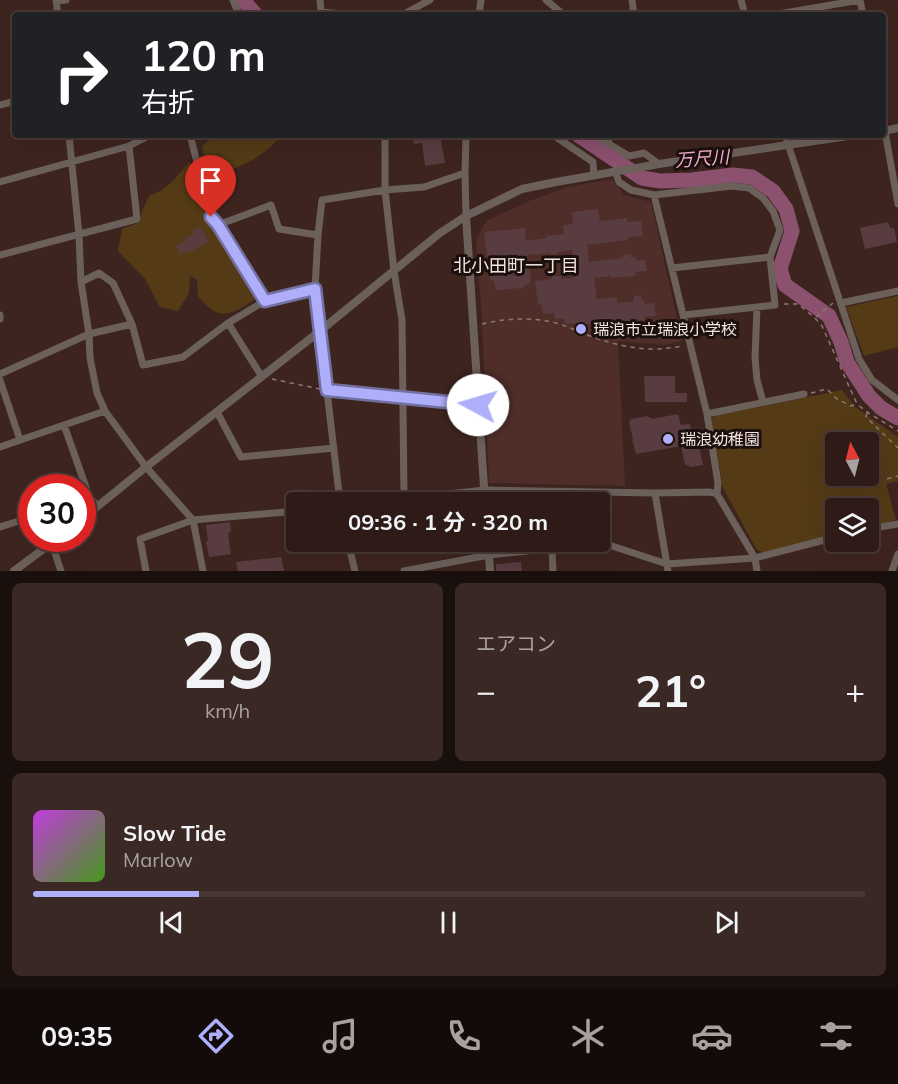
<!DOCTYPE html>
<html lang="ja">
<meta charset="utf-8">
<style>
:root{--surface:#2e1b17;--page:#3a2824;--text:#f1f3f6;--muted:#a7a1a1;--line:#493936;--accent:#afaefa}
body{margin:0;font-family:Mulish,"Noto Sans JP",sans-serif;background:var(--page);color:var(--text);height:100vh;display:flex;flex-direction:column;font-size:22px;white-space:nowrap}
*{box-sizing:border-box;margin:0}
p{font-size:20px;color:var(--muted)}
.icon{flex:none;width:33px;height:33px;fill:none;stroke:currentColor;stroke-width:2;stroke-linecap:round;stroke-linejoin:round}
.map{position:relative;height:571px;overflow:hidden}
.details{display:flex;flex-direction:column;gap:12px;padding:12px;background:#190f0d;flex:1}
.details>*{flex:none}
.top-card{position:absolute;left:12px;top:12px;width:874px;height:126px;border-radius:6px;box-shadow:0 6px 24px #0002,0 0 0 2px var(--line);background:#202124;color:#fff;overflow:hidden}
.needle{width:39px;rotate:353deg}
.buttons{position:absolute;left:825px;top:432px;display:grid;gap:12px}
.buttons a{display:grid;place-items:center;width:54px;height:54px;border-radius:6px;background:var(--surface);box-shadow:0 6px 24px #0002,0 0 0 2px var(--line);font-size:30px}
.speed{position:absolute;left:18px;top:474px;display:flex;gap:12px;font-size:30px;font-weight:700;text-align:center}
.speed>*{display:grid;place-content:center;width:78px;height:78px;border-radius:50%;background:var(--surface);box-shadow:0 6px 24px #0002,0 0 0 2px var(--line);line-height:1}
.speed .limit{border:9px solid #d22;background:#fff;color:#111}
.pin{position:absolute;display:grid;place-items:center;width:51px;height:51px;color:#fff;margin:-62px -26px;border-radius:50% 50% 50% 0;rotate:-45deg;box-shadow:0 0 6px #0007}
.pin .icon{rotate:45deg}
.me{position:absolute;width:66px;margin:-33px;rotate:276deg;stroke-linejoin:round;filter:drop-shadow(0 0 4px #0008)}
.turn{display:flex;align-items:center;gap:21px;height:126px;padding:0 30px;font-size:27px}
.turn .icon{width:78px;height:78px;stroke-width:2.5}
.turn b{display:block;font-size:42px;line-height:51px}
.big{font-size:45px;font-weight:700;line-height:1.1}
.details .tile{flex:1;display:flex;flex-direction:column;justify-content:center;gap:9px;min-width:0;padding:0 21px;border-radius:9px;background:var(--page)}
.details .dial{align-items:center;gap:0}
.dial b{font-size:78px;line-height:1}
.song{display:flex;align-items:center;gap:18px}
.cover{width:72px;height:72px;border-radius:9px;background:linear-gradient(135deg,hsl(290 70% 55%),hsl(100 70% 35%))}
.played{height:6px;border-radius:3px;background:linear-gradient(90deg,var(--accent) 20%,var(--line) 20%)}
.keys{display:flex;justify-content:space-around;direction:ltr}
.heat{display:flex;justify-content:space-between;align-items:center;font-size:33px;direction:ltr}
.details .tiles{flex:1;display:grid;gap:12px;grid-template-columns:1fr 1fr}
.tile:last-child{grid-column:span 2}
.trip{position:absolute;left:286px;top:492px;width:324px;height:60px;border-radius:6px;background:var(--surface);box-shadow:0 6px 24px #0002,0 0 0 2px var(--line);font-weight:700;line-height:60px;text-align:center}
.tab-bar{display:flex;height:96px;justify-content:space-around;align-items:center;background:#120b09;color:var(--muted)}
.tab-bar .icon{width:42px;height:42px}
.tab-bar .selected{color:var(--accent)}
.tab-bar b{font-size:27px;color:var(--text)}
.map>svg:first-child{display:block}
.built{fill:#4f2e29}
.green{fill:#543b16;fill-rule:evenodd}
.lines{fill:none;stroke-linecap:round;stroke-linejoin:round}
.river{stroke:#8b516f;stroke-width:15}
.building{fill:#593c40}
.path{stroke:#8e7773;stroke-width:1.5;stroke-dasharray:4.5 4.5;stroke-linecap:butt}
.minor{stroke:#6c615a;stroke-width:7}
.tertiary{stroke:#6c615a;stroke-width:8}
.route-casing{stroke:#7271a2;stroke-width:15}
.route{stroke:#afaefa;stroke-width:10}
.poi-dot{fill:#afaefa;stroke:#1c100e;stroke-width:2}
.labels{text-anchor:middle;stroke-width:6;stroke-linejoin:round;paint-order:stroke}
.poi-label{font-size:16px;fill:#f4e2de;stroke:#1c100e;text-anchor:start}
.water-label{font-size:18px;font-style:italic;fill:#f6afd1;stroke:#1c100e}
.neighbourhood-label{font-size:18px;fill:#f4e2de;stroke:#1c100e}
</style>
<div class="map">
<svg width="898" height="571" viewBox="0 0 898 571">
<rect width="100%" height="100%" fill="#3e241f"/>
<path class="built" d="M612,179L624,195L651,202L682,341L664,345L618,341L625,486L489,483L482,318L476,241L486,221L529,201L568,187Z"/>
<path class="green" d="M216,135H282C260,160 239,169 207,177L202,146Z
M189,162L197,170L207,210L209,223L251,282L257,297C245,307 227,320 212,310C207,306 202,301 198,296L197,280L190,276L189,293L178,311L160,307L145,279L118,251L122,229L140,222L142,212L149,196L161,191L174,180Z
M898,296V347L864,356L846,307Z
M842,390L855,407L898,437V481L886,484L896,520L869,526L868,508H836L835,534L765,553L757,550L723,488L711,420L715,416ZM836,442H868V476H836Z"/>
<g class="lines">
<path class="river" d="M243,0L256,15
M578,135L642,178L660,181L692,180L733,175L752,177L773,191L786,209L792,231L780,269L785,285L829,316L841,342L847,362L869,396L881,408L898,418"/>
</g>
<path class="building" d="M413,135H437L438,140H441L445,163L425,166L422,143L414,144Z
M598,209L600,221L627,218V222L641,221L643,236L628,237V240L587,245L589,262L623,258V255L631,254V258L635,257L636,261L645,260L647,271L635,272L636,276L611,278L610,276L594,278L597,299L617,297V303L634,301V296L641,295L642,301H644L645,304L654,303L656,316L644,317L645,320L620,323L619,319L584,325L583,323L565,324L564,318L555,319L554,313L543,314L541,304H538L535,281L552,279V276H561V279L576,277L572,250L558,252V254L550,255V253L528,255L531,282L522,288L496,290L494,281L490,280L484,232L525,228L526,241L547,238L546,236L564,234L563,225L573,224L572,212Z
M888,222L890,228H894L897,242L865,249L860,228Z
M200,227L209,242L189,252L188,251L180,254L176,246L186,241L185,238L194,235L192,231Z
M644,376H675V393H687V402H645Z
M678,414L681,425L690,424L692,433L696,432L703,465L691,467L685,464L681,446L636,454L632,439H633L629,422L631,419L647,416L652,419Z
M230,522L231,532L228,533L231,554L209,557L206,541H208L206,525Z
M281,557L284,571H238L236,562Z
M521,562L522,571H496V564Z"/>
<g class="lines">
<path class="path" d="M784,304H798L815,318L822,326L857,404L867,412L898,431
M816,317L833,303
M482,324C506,318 533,317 556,323C567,326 577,331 587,335C621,347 647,353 682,346
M272,379L320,389
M811,393L827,389L837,399L851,406L856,404
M867,413L866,417L898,448
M887,479L898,476"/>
<path class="minor" d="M56,0L58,15
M233,0L239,15
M320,0L321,12L354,15
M546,0L564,15
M632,0L634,15
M741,0L745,15
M860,0L863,15
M56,1L66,0
M402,15L430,0
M479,15L481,0
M773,15L860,0
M0,105L15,101
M884,126L898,204
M69,135L79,235L81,282L89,334L90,358L97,393L105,411L146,467L193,520L203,571
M190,135L211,217L218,225L265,301
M335,135H337
M385,135V190L394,271L402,320L404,499
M553,135L593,162L594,175
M596,135L609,144
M607,135L609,144L629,156L644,153L659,164
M785,135L859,359L872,380L898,400
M615,171L619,182L631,190L654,195L707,414L718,483L717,494L755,558L757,571
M0,182L129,146L150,135
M654,195L732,186L749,188L763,198L773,211L780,230L770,257L775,305L683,315
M466,216L465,173L466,135
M218,225L271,205L279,229L318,235
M0,255L137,219L129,146
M672,268L770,257
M81,282L99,273L113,283L132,324
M841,303L898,291
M757,307L755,358L757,380L763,402
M0,315V319
M228,323L262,377
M0,374L89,334L132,324L143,365L183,357L228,323L265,301L315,289
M0,380L20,440
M327,390L478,405
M217,412L241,457L334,448
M707,414L804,394
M64,425L89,496L97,506
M0,447L105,411
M655,493L668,571
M340,502L315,289L318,235L322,200L385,190L424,187L465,173
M375,502L485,490L655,493L710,492L717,494
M0,527L32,517
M868,529L898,524
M50,538L61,571
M348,542L355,571
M552,548L553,571
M146,571L140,539L193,520L297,511
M404,571L489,555L603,543L667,564L755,558L836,537
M892,571L898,554"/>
<path class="tertiary" d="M884,131L898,128
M466,216L485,502
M82,519L146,467L320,331L440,233L466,216L522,189L556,182L659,164L855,135
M488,542L490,571
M14,571L58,538"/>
</g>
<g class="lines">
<g class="route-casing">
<path id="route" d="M211,217L218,225L265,301L315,289L327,390L478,405"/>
</g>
<use href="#route" class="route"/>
</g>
<g class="poi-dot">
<circle cx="581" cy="329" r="6"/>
<circle cx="668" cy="439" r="6"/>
</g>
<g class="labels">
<g class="poi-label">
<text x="593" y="335">瑞浪市立瑞浪小学校</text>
<text x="680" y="445">瑞浪幼稚園</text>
</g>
<g class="water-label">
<text transform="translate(702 159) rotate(-4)" y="6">万尺川</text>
</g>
<g class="neighbourhood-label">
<text x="516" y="272">北小田町一丁目</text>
</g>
</g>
</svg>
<div class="buttons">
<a><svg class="needle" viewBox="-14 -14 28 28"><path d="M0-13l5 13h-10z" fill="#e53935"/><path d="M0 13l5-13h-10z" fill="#a7a1a1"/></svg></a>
<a><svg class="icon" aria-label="layers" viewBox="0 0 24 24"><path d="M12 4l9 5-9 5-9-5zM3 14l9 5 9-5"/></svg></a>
</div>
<div class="speed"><div class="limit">30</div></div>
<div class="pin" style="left:211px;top:217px;background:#d93025"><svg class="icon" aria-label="arrive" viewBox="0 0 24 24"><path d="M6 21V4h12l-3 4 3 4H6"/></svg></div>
<svg class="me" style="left:478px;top:405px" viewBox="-20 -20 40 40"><circle r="19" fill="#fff"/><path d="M0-13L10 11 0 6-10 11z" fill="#afaefa"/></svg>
<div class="trip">09:36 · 1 分 · 320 m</div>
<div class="top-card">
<div class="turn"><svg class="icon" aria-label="right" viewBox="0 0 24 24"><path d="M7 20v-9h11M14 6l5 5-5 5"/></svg><div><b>120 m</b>右折</div></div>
</div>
</div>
<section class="details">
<div class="tiles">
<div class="tile dial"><b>29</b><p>km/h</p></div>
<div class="tile"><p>エアコン</p>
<div class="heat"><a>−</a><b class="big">21°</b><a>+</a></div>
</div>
<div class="tile">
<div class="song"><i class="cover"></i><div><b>Slow Tide</b><p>Marlow</p></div></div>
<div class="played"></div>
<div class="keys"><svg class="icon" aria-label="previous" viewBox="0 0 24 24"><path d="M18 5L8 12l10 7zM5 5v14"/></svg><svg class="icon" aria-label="pause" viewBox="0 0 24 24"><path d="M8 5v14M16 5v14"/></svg><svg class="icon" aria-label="next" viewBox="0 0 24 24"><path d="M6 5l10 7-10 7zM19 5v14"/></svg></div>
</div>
</div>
</section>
<nav class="tab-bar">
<b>09:35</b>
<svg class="icon selected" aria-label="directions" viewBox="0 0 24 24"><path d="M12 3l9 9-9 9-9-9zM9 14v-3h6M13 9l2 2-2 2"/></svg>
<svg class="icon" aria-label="music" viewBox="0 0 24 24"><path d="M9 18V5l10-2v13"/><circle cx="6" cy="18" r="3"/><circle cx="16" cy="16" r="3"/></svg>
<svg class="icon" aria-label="phone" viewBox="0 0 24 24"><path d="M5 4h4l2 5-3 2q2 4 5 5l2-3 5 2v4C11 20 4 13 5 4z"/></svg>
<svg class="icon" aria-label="climate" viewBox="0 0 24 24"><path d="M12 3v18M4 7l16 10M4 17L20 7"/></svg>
<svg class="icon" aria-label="car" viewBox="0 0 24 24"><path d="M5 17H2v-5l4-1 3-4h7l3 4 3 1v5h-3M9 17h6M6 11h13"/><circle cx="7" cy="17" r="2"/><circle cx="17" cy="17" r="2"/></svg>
<svg class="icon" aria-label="filters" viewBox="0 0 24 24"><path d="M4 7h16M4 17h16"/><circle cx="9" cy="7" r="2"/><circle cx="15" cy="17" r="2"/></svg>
</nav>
